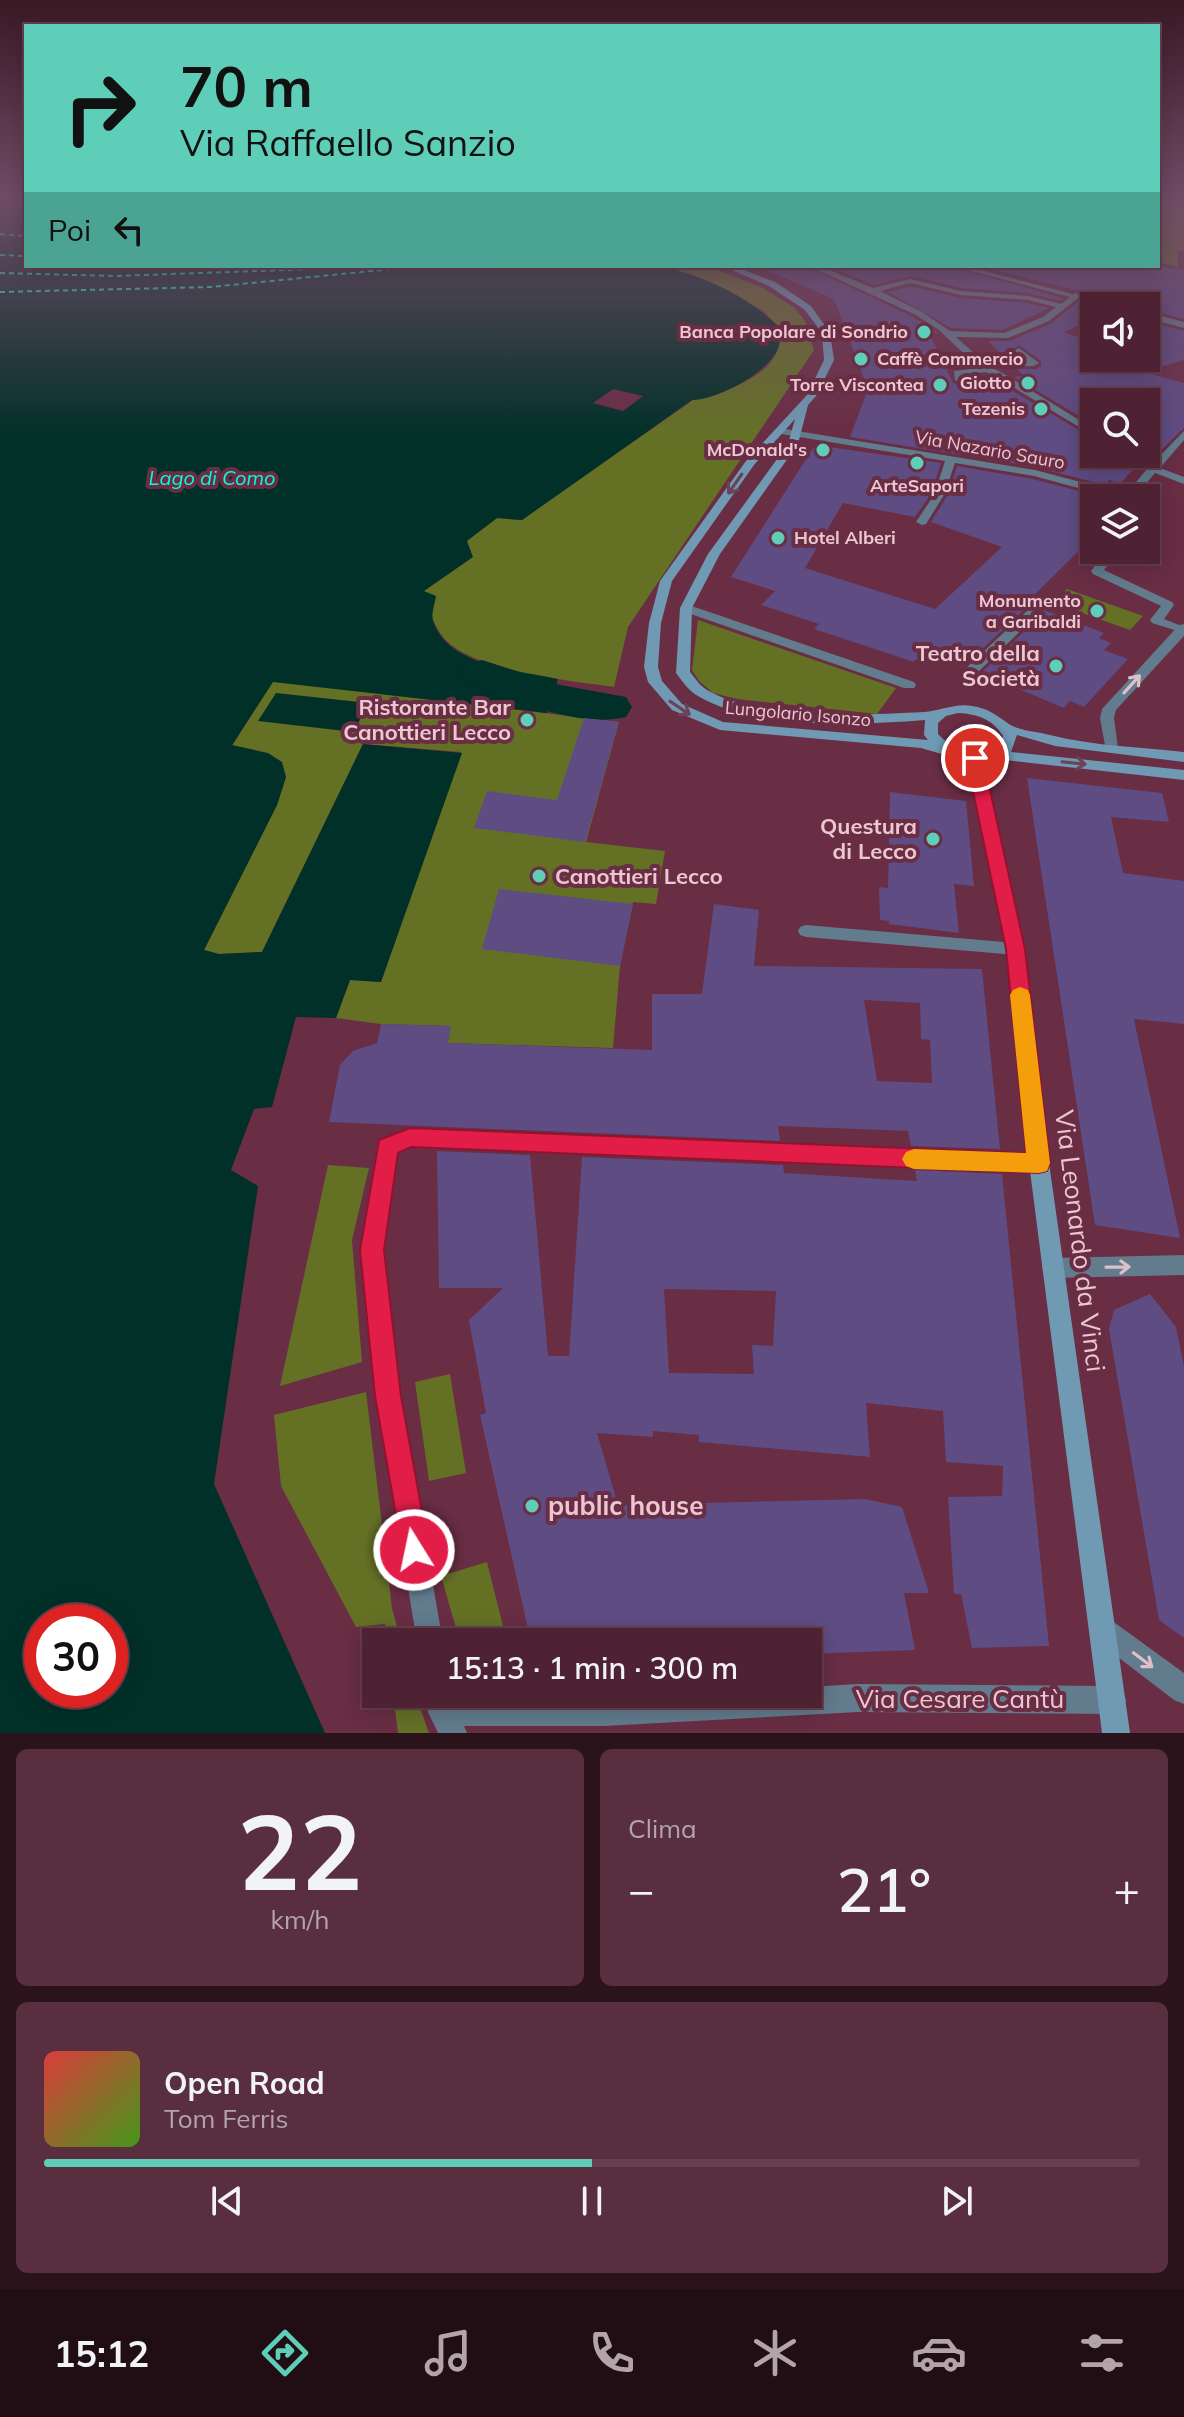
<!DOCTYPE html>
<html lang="it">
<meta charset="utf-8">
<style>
:root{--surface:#4f2233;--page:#592f3f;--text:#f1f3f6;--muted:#b3a4ac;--line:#663f4e;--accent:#5eceb8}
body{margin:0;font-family:Mulish,sans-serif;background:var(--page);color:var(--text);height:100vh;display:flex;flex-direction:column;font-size:30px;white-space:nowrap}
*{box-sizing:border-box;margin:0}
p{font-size:26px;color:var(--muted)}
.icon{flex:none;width:44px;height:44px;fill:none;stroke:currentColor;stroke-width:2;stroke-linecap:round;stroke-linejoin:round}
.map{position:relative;height:1733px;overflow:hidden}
.side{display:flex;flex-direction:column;gap:16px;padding:16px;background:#2b131c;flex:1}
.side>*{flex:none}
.hud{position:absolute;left:24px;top:24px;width:1136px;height:244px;border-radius:0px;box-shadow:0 4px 20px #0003,0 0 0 2px var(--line);background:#5eceb8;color:#111;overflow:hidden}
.controls{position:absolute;left:1080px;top:292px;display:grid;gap:16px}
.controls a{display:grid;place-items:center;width:80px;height:80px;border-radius:0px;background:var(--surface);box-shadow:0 4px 20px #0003,0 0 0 2px var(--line);font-size:40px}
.speed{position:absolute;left:24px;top:1604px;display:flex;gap:16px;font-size:40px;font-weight:700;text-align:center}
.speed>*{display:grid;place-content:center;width:104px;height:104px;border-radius:50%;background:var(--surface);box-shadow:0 4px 20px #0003,0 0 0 2px var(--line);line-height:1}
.speed .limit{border:12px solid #d22;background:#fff;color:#111}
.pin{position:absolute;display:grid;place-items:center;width:68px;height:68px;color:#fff;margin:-34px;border:4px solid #fff;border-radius:50%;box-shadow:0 2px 8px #0007}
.me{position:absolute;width:88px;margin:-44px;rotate:350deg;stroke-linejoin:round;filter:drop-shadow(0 0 6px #0008)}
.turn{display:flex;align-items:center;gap:28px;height:168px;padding:0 24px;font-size:36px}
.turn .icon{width:104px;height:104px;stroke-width:2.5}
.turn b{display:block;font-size:56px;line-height:68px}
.then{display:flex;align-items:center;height:76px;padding:0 24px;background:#0003;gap:16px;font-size:30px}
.big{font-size:60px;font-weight:600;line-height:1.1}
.side .tile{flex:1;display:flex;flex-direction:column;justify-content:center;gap:12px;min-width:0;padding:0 28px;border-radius:12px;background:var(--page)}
.side .dial{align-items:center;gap:0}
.dial b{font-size:104px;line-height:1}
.song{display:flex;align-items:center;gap:24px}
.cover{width:96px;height:96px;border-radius:12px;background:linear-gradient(135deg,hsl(0 70% 55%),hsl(100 70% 35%))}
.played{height:8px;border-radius:4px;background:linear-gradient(90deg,var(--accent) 50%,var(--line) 50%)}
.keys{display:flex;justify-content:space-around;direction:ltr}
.heat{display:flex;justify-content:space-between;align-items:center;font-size:44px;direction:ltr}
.side .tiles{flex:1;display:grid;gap:16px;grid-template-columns:1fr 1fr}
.tile:last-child{grid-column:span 2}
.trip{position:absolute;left:362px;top:1628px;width:460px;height:80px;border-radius:0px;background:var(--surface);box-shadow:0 4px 20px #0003,0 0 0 2px var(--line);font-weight:600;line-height:80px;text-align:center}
.menu{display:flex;height:128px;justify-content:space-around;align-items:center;background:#200e14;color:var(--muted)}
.menu .icon{width:56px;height:56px}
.menu .selected{color:var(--accent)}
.menu b{font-size:36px;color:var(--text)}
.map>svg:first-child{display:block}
.green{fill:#647125}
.water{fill:#003028;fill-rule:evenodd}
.pier{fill:#692d44}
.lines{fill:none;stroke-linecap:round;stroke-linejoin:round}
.river{fill:#003028;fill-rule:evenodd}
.ferry{stroke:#07fcdb;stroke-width:2;stroke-dasharray:5 4;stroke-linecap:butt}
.building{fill:#5f4c83;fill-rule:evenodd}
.pedestrian{fill:#627b8d;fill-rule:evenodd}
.minor{fill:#627b8d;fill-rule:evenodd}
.secondary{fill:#7099b4;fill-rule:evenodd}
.oneway{stroke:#6a435a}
.oneway2{stroke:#debfca}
.route{fill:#e11d48;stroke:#92132f;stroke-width:2}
.slow{fill:#f59e0b}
.poi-dot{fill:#5eceb8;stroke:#692d44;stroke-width:3}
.labels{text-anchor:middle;stroke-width:8;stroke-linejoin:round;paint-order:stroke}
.far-poi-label{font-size:18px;font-weight:bold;fill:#ecc7d1;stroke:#692d44;text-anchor:end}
.far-street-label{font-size:18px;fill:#ecc7d1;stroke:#692d44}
.far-water-label{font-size:20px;font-style:italic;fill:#07fcdb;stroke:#692d44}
.poi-label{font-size:22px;font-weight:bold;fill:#ecc7d1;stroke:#692d44;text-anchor:end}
.near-street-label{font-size:26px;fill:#ecc7d1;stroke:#692d44}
.near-poi-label{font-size:26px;font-weight:bold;fill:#ecc7d1;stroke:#692d44;text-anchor:start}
</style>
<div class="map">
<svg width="1184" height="1733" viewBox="0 0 1184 1733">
<rect width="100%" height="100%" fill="#692d44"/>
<path class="green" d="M1158,198H1184V251H1178V267L1158,262V212H1163Z
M659,266H708L761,287L795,308L805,321L814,350L628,627L614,687C571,681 470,671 443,637C433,624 428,607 423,591L472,557L466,541L497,518L522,520L693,400C711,400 757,379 769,364C778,353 780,341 779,327L762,310L673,269Z
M1067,589L1143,616L1130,630L1054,603Z
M698,620L896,688L877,714L737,699L713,693L699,681L692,670Z
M273,681L619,722L586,842L665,851L656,904L633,902L620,966L613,1048L448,1043L450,1026L381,1024L336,1018L350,980L381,982L461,752L363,744L262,952L219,954L204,950L277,805L286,777L232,746Z
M328,1165L369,1168L352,1240L362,1362L280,1386Z
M450,1374L466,1473L429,1481L415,1382Z
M366,1392L392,1608L401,1642H387L385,1624L356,1627L281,1486L274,1415Z
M487,1562L507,1642H460L441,1576Z
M393,1694H415L429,1733H398Z"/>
<path class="water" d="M0,201L26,202V266H659C703,275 746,295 779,327C779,333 781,340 779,346C772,371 717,400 692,400L522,520L497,518L467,541L473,557L424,591L436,596C435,603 431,614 433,621C448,667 519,670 558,679L547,713L273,682L232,745L268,753L282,762L286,777L277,805L204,950L219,954L262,952L363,744L462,753L381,982L350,980L336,1018L296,1017L272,1107L254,1109L231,1170L258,1186L214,1484L325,1733H0ZM42,1622H110V1690H42Z
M276,693L368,703L354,732L258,721Z"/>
<path class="pier" d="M613,389L643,396L623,411L593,403Z"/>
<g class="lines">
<path class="river" d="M482,660L560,685L626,697L632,707L626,717C578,729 511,699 466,684L459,674L466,664Z"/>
<path class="ferry" d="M0,234L26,236
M0,255L26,256
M0,273L115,276L400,266
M0,292L211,287L422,266"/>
</g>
<path class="building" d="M762,266H806L915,318L938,333H929L953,383L962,386L968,379L991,378L1094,439V454H1121L1136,466L1120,484L1109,480L1105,485L1035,467L850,437L868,389L834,299L761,268Z
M828,266H949L1063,298L1060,301L1028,293L961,288L911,276L873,285Z
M977,266H1155L1184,270V319L1146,309V294L1121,306L1076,290Z
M910,286L961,298L1028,303L1049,308L1003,330L951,328L888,292Z
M1078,302L1094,306V318L1064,332L1094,343V358H1115L1128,362L1132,358H1146V321L1184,331V360L1144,372L1184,383V428L1152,459L1146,457V402H1094V425L1014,377L1024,376L1017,369H1036L1041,366V361L1019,345L1011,351L1017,358H1006L988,341H1009L1050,324Z
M815,445L941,463L931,494L915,517L843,503L805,568L935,609L1002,547L931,522L947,496L957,466L1033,479L1098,496L1094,498V536L1026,603L1104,633L1099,638L1111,643L1104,650L1128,659L1084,707L1070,701L1064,708L981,673L1038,618L1037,607L1026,608L964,666L953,661L915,660L914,662L814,629L819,624L761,605L775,591L731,577Z
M584,718L619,722L585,842L474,828L487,791L557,800Z
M1027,778L1162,793L1169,822L1111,817L1123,873L1184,881V1024L1134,1019L1180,1238L1095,1225Z
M890,792L966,801L974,886L954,884L959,933L889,924V921L880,920L879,887L888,888Z
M499,889L633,904L620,966L482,949Z
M714,904L759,910L754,966L982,969L1000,1149L911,1146L908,1131L885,1130L778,1126L780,1141L329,1122L340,1065L353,1051L377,1043L381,1024L451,1026L448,1043L652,1050V994H702ZM864,1000L920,1003L921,1039L930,1040L932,1083L877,1081Z
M437,1151L530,1155L548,1356H569L582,1157L783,1165L784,1173L917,1181L915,1170L1002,1174L1049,1646L972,1648L961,1594H954L948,1497L1002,1496L1003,1466L946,1462L943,1411L866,1403L870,1457L699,1442V1435L653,1431V1437L597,1433L618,1505L865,1499L902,1507L929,1593H904L915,1650L808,1654V1642H531L480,1415L486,1413L469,1320L503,1288H439ZM664,1289L776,1291L773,1346L752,1345L754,1374L669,1373Z
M1150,1294L1176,1327L1184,1367V1638L1159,1620L1109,1329L1114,1310Z"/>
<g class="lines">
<path class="pedestrian" d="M747,266H759L740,273L736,271Z
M809,266H820L873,288L910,279L961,291L1028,296L1061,304L1075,293L1082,295L1049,321L1008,338L956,337L984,362L1025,361L1014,351L1019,348L1039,363L1034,366L991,367L1004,374V378H998L986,372L963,375L965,380L960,383L955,380L954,371L979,368L939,330L916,315ZM910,283L961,295L1028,300L1056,307L1043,317L1004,333L950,331L922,312L880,291Z
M1107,550H1119L1104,570L1172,602L1174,605L1164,619L1184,627V633L1152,623L1150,620L1161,606L1093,574L1091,571Z
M1032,609L1036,610V616L976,674H966V668L1028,610Z"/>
<path class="minor" d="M952,266H965L1118,306H1104Z
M1146,312L1184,322V328L1146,318Z
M998,374H1004L1094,429V436L998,378Z
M779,428L1035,470L1126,494L1147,469L1124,454H1136L1152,464L1184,431V440L1160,468L1184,477V484L1155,473L1134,498H1115L1034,476L955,463L944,495L926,524L922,525L916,522L934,495L945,461L775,433L774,431Z
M686,604L914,682L916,685L914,688H904L682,611L680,608Z
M1184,624V636L1116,710L1114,718L1118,748L1116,751H1106L1100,718L1102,709L1179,625Z
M806,925L1016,943L1022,944L1025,949L1022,954L1016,955L806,937L800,935L798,931L800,927Z
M410,1129L1039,1154L1046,1157L1049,1163L1046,1169L1039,1172L411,1147L396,1152L383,1250L400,1396L443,1642H417L376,1396L361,1250L377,1147L380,1141Z
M1184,1255V1275L1053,1278L1045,1275L1042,1268L1045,1261L1053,1258Z
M1102,1616L1111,1620L1184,1673V1704L1174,1700L1093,1638L1089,1629L1093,1620Z
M858,1684L1112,1686L1122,1690L1126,1700L1122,1710L1112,1714L858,1712L604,1726H464L467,1733H438L428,1712L425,1694H453V1698L808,1694V1687Z"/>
<path class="secondary" d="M722,266H733L775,282L811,306L830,333L834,360L816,396L808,405L798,444L720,554L692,608L690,672C695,678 700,686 707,690C761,721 862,715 924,712C940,711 955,703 972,706C988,708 996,715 1009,724C1019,731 1039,732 1050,735C1093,746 1140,747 1184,752V762L1055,746L1017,735L1011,752L1184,770V780L995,759L983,762L1025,949L1049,1163L1130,1733H1102L1029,1163L1007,949L969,762L921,748L720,730L672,710L648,682L644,667L649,623L660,581L746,461L807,395L824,360L822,333L805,310L769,286ZM795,419L788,444L708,554L680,608L676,673C682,681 689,691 698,696C758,731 857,725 925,720L924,735L928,740L723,722L682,704L662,681L658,667L661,623L672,581L754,465ZM958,713C977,714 993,719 1003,736L1000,746C979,759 955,753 938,734V723L946,716Z"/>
</g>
<defs><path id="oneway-shaft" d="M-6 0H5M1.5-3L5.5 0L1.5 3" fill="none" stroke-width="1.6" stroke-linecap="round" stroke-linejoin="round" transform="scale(2)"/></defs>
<g class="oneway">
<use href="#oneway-shaft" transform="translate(735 484) rotate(125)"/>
<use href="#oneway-shaft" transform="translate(680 708) rotate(34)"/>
<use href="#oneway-shaft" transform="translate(1074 763) rotate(6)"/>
</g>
<g class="oneway2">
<use href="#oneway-shaft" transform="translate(1132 684) rotate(-48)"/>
<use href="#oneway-shaft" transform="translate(1118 1267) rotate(-1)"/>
<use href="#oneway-shaft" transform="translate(1143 1660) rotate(37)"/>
</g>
<linearGradient id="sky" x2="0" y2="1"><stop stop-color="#3a1925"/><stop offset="0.45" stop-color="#704c67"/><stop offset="1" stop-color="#704c67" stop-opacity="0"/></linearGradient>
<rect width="1184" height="440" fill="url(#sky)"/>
<path class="route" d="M975,752L983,758L1025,949L1050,1163L1047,1171L1039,1173L411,1147L398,1153L384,1250L401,1396L429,1550L425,1560L414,1564L404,1560L375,1396L360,1250L379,1140L410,1128L1026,1153L1006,949L966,758Z"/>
<path class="slow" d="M1020,987L1028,990L1030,995L1050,1163L1047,1171L1039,1173L914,1169L906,1166L902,1159L906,1152L914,1149L1026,1153L1010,995L1013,990Z"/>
<g class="poi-dot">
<circle cx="924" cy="332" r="8"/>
<circle cx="861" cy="359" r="8"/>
<circle cx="1028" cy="383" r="8"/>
<circle cx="940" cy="385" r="8"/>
<circle cx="1041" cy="409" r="8"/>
<circle cx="823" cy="450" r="8"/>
<circle cx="917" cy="463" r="8"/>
<circle cx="778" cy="538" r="8"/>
<circle cx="1097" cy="611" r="8"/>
<circle cx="1056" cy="666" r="8"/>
<circle cx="527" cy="720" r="8"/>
<circle cx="933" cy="839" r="8"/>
<circle cx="539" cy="876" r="8"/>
<circle cx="532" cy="1506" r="8"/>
</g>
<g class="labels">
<g class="far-poi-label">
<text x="908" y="338">Banca Popolare di Sondrio</text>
<text x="877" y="365" text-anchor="start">Caffè Commercio</text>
<text x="1012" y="389">Giotto</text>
<text x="924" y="391">Torre Viscontea</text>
<text x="1025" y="415">Tezenis</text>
<text x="807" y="456">McDonald's</text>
<text x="917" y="492" text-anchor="middle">ArteSapori</text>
<text x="794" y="544" text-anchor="start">Hotel Alberi</text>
<text x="1081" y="607">Monumento<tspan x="1081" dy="21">a Garibaldi</tspan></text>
</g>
<g class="far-street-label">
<text transform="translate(990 450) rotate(10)" y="6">Via Nazario Sauro</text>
<text transform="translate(798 714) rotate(5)" y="6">Lungolario Isonzo</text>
</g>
<g class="far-water-label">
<text x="212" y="485">Lago di Como</text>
</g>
<g class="poi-label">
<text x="1040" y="661">Teatro della<tspan x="1040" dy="25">Società</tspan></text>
<text x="511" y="715">Ristorante Bar<tspan x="511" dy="25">Canottieri Lecco</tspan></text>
<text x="917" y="834">Questura<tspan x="917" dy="25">di Lecco</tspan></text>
<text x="555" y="884" text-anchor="start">Canottieri Lecco</text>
</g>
<g class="near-street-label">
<text transform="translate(1080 1241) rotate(83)" y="9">Via Leonardo da Vinci</text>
<text x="960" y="1708">Via Cesare Cantù</text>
</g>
<g class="near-poi-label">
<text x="548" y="1515">public house</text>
</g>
</g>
</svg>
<div class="controls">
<a><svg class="icon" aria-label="sound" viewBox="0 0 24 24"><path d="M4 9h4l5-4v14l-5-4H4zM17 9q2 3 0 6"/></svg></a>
<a><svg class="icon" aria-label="search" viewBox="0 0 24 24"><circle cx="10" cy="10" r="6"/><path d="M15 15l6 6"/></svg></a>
<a><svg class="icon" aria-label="layers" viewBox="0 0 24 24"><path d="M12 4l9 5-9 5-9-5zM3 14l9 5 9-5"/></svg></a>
</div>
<div class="speed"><div class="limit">30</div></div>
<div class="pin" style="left:975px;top:758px;background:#d93025"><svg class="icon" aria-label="arrive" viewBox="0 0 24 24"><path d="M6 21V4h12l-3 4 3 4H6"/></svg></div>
<svg class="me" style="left:414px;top:1550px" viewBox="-20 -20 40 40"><circle r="17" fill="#e11d48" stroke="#fff" stroke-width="3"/><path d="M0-11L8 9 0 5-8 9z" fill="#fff"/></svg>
<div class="trip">15:13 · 1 min · 300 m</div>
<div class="hud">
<div class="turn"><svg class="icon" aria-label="right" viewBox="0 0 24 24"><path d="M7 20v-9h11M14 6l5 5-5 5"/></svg><div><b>70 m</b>Via Raffaello Sanzio</div></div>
<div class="then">Poi<svg class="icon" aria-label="left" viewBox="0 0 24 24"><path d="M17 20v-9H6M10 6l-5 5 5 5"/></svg></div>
</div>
</div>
<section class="side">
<div class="tiles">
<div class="tile dial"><b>22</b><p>km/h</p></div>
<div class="tile"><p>Clima</p>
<div class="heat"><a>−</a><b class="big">21°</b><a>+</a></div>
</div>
<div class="tile">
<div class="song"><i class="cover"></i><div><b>Open Road</b><p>Tom Ferris</p></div></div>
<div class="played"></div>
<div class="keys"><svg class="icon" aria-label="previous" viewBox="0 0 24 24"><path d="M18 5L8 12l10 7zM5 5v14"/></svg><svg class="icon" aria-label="pause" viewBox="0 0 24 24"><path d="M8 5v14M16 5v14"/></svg><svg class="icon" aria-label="next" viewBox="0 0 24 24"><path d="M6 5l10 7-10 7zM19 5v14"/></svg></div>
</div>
</div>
</section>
<nav class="menu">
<b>15:12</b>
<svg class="icon selected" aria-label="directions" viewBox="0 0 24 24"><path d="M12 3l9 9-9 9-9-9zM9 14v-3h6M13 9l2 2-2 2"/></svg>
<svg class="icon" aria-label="music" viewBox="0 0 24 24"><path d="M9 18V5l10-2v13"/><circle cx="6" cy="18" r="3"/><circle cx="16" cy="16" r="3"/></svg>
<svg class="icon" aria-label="phone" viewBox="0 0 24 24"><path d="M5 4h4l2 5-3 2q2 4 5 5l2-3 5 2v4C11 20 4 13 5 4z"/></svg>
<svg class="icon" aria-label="climate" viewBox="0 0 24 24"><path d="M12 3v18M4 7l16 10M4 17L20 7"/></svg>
<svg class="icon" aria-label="car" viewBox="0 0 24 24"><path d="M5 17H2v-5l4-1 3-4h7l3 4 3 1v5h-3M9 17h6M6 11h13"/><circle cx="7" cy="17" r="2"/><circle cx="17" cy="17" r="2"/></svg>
<svg class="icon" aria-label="filters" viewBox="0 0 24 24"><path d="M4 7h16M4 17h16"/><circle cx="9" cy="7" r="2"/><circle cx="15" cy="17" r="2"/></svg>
</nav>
